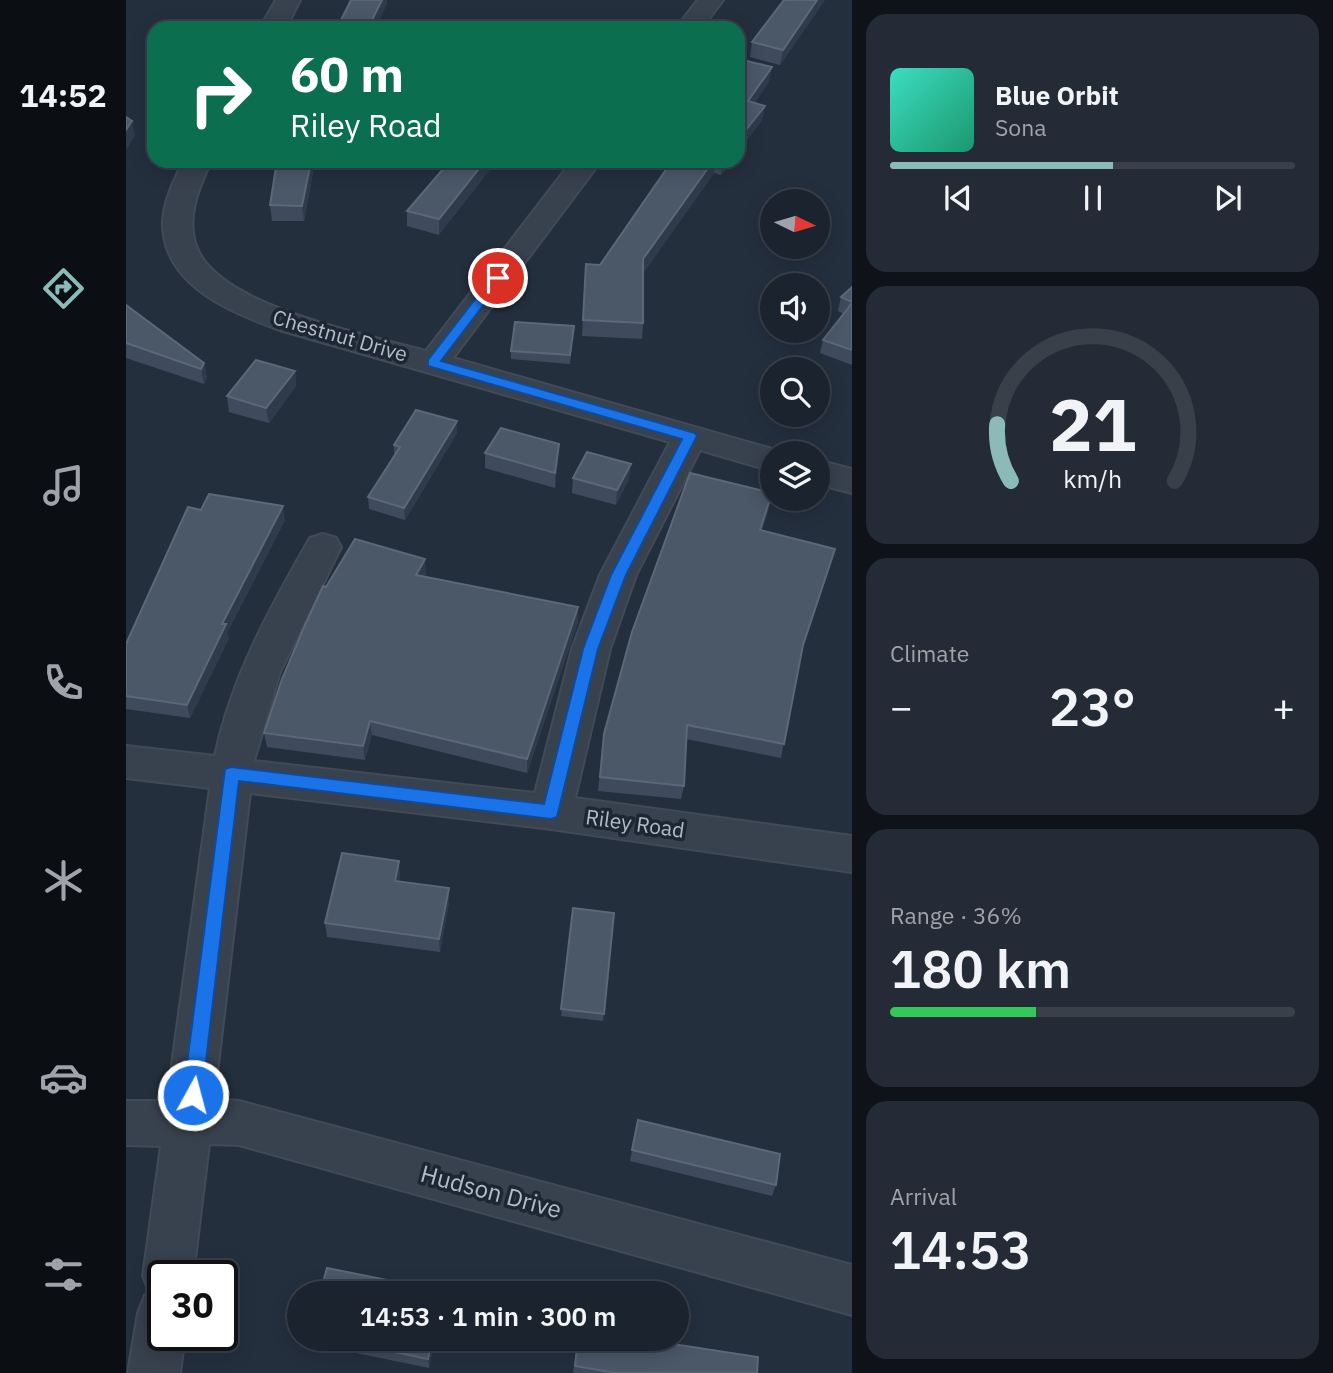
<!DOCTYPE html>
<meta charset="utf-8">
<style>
:root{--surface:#1b232e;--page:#242b36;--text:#f1f3f6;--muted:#a0a4aa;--line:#39404a;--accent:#8bbbb9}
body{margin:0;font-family:"IBM Plex Sans",sans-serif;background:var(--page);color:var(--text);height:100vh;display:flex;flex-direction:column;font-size:26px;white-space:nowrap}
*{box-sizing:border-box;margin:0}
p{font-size:23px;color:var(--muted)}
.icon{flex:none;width:38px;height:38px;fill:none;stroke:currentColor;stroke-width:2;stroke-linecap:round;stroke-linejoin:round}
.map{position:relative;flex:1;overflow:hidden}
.details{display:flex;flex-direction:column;gap:14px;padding:14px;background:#0f1319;width:481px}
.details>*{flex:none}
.banner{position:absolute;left:21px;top:21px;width:598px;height:147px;border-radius:21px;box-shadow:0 4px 18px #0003,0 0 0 2px var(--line);background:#0b6e4f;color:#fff;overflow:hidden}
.needle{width:46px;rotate:95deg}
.tools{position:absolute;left:634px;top:189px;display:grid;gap:14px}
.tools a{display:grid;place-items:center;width:70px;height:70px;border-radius:50%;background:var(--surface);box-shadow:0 4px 18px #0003,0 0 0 2px var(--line);font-size:35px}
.speed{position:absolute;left:21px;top:1260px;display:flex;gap:14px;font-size:35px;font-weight:700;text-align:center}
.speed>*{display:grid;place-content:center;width:91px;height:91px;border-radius:50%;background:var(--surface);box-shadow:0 4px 18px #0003,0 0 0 2px var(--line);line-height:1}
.speed .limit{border:4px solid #111;border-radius:10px;background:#fff;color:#111}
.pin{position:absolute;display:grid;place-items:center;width:60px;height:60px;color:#fff;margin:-30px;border:4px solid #fff;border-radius:50%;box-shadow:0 2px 7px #0007}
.me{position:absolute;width:77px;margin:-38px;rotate:7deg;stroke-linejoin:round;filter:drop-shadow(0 0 5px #0008)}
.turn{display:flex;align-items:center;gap:24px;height:147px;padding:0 28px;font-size:32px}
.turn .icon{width:91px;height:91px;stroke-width:2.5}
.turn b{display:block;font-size:49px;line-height:60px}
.big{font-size:52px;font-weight:600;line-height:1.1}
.details .tile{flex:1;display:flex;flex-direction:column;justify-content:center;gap:10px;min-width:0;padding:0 24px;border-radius:21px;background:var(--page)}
.details .dial{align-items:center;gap:0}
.dial svg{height:182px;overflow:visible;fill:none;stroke:var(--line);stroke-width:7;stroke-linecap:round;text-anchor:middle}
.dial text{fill:var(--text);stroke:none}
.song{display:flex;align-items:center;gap:21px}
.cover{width:84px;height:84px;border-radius:10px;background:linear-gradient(135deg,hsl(170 70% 55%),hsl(160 70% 35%))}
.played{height:7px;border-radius:4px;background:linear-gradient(90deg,var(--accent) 55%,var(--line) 55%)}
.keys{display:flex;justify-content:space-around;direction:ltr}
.heat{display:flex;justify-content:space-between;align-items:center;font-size:38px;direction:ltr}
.charge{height:10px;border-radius:5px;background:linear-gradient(90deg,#34c759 36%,var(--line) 0)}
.trip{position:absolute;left:161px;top:1281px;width:402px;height:70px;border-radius:35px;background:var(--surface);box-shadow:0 4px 18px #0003,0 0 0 2px var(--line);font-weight:600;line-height:70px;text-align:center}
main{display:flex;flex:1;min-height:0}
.menu{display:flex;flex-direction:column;width:126px;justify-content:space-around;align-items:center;background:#0b0e12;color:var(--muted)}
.menu .icon{width:49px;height:49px}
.menu .current{color:var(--accent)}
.menu b{font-size:32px;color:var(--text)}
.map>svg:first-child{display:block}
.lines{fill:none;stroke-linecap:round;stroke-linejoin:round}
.minor-casing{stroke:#414a57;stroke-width:4}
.minor{fill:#38414e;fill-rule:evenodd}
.wall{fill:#3f4b5c}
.shaded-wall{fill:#2f3b4b}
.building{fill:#4b5868;stroke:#5c6777;stroke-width:2}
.route{fill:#1a73e8;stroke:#114b97;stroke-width:2}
.labels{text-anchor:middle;stroke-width:7;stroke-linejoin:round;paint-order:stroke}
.street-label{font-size:21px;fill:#b4bcc9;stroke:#1d2633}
.near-street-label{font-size:24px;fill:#b4bcc9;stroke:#1d2633}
</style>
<main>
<nav class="menu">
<b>14:52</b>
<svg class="icon current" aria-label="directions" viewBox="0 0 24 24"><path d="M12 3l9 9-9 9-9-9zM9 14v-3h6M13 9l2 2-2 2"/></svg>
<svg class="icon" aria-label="music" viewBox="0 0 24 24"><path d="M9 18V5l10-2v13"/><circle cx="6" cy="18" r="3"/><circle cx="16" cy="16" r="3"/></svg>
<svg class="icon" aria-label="phone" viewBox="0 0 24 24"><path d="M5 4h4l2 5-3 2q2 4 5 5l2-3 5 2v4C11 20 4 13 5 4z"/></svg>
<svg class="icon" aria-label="climate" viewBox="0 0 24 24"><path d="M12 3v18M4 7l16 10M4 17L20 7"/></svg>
<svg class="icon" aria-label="car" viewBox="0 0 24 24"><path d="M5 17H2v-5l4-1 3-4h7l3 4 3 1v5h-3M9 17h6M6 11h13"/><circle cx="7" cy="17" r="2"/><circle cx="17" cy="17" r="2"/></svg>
<svg class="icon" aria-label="filters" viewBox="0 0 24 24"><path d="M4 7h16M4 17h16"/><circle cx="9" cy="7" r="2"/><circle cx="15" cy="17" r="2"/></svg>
</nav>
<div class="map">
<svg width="726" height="1373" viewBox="0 0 726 1373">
<rect width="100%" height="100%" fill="#242f3e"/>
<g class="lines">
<g class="minor-casing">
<path id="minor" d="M150,0H174L160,28H134Z
M572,0H597L576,28H550Z
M57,161H85C73,188 59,218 71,248C94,307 243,335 300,351L446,161H475L327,358L660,453H646V471L574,450L510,575L484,649L449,798L726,836V872L425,829L124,793L88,1099L113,1101L726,1265V1315L113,1145L83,1144L67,1276H37V1335H59L54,1373H2L12,1313L19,1295L24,1293L17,1276L35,1146L0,1145V1101H41L84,788L0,778V746L89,756C105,678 145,606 184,538L197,534L210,538L215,547L154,672L128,761L409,793L446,649L474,575L544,442L157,331C108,314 36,286 37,222C38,200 48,181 57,161Z
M691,460L726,469V493L691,484Z"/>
</g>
<use href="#minor" class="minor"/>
</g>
<path class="wall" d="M699,0L654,65L624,57L626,42Z
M151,161H189L178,221H146L144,205Z
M324,161L313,235L281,226V211Z
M546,161H606L595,175L588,173L517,273V323L516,339L456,336L460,264L474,265Z
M726,287V365L694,353L697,340L718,314L712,311L715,297Z
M0,305L78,363L81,378L78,384L0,358Z
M447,334L444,364L385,359V351Z
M169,371L170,386L143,423L103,412L101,396Z
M331,421V433L279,520L243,509L242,497L268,456V445Z
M433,444L429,488L359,468V453Z
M447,478L503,479L490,505L446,493Z
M643,508L636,530L709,549L705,563L675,654L655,758L560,739L558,786L555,799L472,791L478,734Z
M75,510L159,520L101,633L103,638L64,718L0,709V644Z
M300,573L298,577L452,622L401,773L246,735L239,760L141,747L138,733L200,587Z
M274,875L273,882L323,902L314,952L201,937L199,923Z
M447,908L488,913L477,1021L435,1016Z
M512,1120L650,1185L646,1196L504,1161Z
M185,1339H309L303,1368L186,1344Z
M452,1339L631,1373H447Z"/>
<path class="shaded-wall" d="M256,0H261V4L250,28H242Z
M691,0H699L654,65L657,50Z
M646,67L643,82L620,117L622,101Z
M639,106L636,121L612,152V140Z
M6,121L9,136L0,150V130Z
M185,161H189L178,221L176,206Z
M359,161H371L313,235V219Z
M587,161H589L588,173L516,275L517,259Z
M597,161H606L595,175Z
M78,363L81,378L78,384L75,369Z
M169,371L170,386L143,423L140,408Z
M331,421V433L279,520L278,508Z
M433,444L432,460L429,488V473Z
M505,464L503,479L490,505L491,490Z
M646,493L643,508L631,544L634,530Z
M157,506L159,520L101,633L103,638L64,718L61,705L96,624Z
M709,549L705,563L673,659L677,645Z
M299,559L300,573L291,590L290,575Z
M452,607V622L401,773V759Z
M244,721L246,735L239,760L237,746Z
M273,861L274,875L270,895L269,881Z
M323,888V902L314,952L313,939Z
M306,1339H309L303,1368L302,1359Z"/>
<path class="building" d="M225,0H256L242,28H211Z
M658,0H691L657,50L626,42Z
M616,60L646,67L622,101L639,106L612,140V65Z
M0,117L6,121L0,130Z
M151,161H185L176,206L144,205Z
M324,161H359L313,219L281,211Z
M546,161H587L517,259V323L457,320L460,264L474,265Z
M726,287V302L715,297Z
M726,303V350L697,340Z
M0,305L78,363L75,369L0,343Z
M389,322L448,326L444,355L385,351Z
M130,360L169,371L140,408L101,396Z
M290,410L331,421L278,508L242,497L274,447L268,445Z
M375,428L433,444L429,473L359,453Z
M461,452L505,464L491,490L447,478Z
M564,473L646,493L634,530L709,549L677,645L658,744L561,725L558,786L474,777L478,734L506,632Z
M83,494L157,506L96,624H100L61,705L0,696V644L62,507L75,510Z
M229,539L299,559L290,575L452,607L401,759L244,721L237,746L138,733L156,679L179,625L197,586L200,587Z
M216,853L273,861L269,881L323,888L313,939L199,923Z
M447,908L488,913L478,1014L435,1009Z
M512,1120L654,1154L650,1185L506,1150Z
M201,1268L316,1291V1293H194Z
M206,1339H306L302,1359Z
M452,1339H514L632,1357L631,1373H490L449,1366Z"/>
<path class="route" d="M367,276L378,278L315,361L569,433L571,436L500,575L472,649L431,817L425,819L113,781L76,1095L74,1102L67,1104L60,1102L57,1095L99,769L105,767L418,804L457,649L485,575L556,439L302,366V360Z"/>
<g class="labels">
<g class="street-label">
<text transform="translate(214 336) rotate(16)" y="7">Chestnut Drive</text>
<text transform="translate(509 824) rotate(8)" y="7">Riley Road</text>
</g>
<g class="near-street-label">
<text transform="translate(365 1192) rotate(15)" y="8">Hudson Drive</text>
</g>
</g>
</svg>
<div class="tools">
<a><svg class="needle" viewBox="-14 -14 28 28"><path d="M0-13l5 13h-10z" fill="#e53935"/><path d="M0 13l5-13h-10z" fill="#a0a4aa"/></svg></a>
<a><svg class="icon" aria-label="sound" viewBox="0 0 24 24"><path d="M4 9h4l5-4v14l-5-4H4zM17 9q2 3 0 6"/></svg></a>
<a><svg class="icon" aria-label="search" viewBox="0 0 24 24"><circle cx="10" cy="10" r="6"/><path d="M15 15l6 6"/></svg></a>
<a><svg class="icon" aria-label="layers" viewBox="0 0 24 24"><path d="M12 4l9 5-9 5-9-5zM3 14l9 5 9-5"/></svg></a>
</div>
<div class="speed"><div class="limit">30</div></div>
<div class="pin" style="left:372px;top:278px;background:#d93025"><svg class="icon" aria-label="arrive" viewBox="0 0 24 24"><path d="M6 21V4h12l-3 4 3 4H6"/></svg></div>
<svg class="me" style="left:67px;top:1095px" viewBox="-20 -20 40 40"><circle r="17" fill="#1a73e8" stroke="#fff" stroke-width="3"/><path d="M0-11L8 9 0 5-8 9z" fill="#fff"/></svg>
<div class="trip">14:53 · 1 min · 300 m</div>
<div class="banner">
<div class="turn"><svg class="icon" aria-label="right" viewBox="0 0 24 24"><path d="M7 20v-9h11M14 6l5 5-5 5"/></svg><div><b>60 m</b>Riley Road</div></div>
</div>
</div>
<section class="details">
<div class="tile">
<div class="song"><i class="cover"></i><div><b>Blue Orbit</b><p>Sona</p></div></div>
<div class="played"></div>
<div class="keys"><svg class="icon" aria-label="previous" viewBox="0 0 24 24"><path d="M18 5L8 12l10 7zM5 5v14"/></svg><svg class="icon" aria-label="pause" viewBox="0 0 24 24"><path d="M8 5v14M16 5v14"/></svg><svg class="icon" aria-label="next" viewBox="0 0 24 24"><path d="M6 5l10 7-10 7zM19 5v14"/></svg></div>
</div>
<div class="tile dial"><svg viewBox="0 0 100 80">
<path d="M14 69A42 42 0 1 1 86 69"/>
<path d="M14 69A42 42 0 0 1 8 44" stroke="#8bbbb9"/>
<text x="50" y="56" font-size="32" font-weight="700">21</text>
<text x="50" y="72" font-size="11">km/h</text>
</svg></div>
<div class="tile"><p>Climate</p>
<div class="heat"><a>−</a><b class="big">23°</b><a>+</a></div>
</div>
<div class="tile"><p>Range · 36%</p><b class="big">180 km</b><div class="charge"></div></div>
<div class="tile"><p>Arrival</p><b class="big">14:53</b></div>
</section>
</main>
